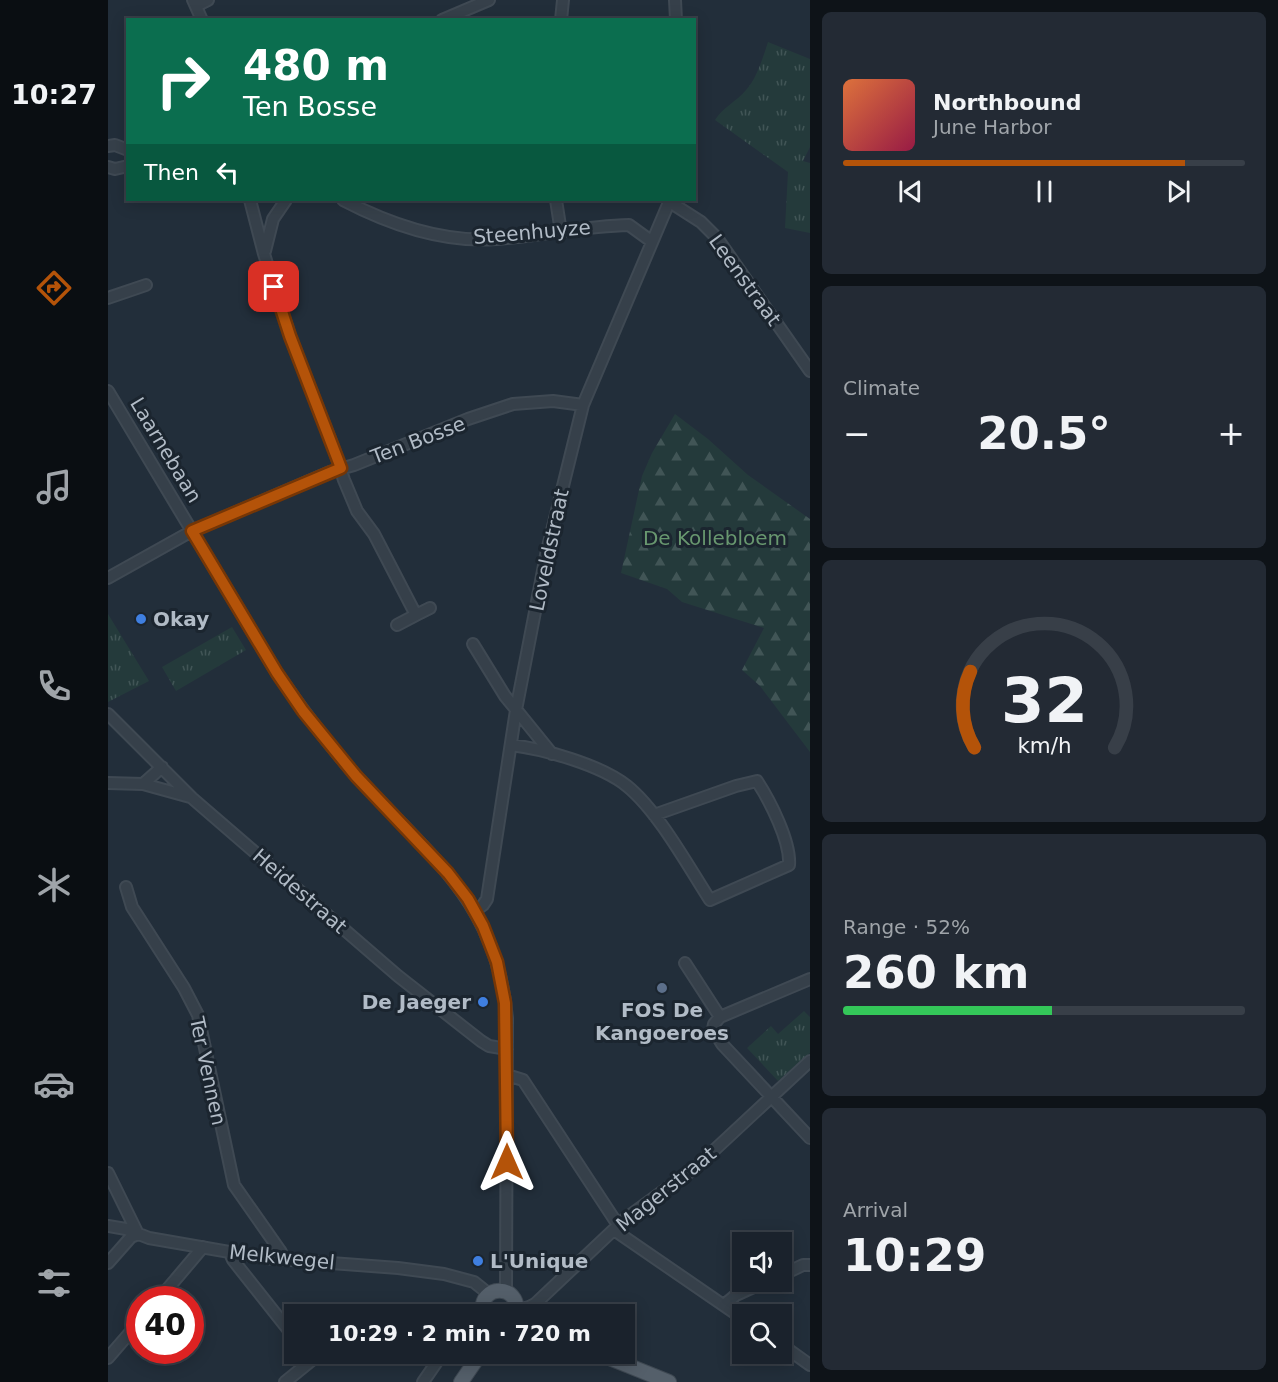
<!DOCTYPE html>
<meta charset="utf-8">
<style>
:root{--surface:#1a222c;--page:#232a34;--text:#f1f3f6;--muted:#9fa4a9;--line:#383f48;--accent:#b45309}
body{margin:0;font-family:"DejaVu Sans",sans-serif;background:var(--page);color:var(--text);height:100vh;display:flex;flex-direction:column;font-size:22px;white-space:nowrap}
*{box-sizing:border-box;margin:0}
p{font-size:20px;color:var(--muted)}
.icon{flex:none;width:33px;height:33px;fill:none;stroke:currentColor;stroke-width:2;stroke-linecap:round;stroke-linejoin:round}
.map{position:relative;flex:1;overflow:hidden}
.details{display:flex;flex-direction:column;gap:12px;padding:12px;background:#0e1318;width:468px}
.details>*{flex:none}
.guide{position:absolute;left:18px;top:18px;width:570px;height:183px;border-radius:0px;box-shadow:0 3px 15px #0003,0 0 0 2px var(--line);background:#0b6e4f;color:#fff;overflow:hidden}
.fabs{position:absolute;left:624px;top:1232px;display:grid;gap:12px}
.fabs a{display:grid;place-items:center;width:60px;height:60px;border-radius:0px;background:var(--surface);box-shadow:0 3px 15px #0003,0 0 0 2px var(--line);font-size:30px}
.speed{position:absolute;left:18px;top:1286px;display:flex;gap:12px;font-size:30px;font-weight:700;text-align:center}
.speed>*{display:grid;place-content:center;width:78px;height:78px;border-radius:50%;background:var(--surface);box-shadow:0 3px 15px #0003,0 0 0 2px var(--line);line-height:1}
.speed .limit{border:9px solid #d22;background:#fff;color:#111}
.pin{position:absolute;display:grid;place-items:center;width:51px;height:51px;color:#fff;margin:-26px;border-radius:12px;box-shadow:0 3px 9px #0006}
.me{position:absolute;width:66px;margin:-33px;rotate:0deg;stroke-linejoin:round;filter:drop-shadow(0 0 4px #0008)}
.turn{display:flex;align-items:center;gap:21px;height:126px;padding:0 18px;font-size:27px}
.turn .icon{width:78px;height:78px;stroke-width:2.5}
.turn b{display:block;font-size:42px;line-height:51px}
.then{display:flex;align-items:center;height:57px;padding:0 18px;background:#0003;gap:12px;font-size:22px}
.big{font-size:45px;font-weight:700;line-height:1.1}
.details .tile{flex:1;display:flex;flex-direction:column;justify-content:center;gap:9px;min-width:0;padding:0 21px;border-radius:9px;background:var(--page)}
.details .dial{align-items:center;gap:0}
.dial svg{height:156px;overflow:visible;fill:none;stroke:var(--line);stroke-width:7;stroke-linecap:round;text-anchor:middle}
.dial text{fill:var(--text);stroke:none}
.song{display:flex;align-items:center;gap:18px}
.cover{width:72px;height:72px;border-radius:9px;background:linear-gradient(135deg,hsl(20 70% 55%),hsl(340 70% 35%))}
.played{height:6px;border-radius:3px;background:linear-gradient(90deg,var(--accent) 85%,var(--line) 85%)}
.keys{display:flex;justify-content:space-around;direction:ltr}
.heat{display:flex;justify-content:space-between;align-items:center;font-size:33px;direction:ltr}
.charge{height:9px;border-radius:4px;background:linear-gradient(90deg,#34c759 52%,var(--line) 0)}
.trip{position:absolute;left:176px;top:1304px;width:351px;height:60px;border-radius:0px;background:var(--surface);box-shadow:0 3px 15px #0003,0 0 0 2px var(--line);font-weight:700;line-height:60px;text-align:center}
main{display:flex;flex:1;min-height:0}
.tab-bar{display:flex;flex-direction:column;width:108px;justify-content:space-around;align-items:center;background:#0a0e12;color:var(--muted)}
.tab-bar .icon{width:42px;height:42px}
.tab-bar .current{color:var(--accent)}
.tab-bar b{font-size:27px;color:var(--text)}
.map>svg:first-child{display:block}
.grass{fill:url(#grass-tufts)}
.forest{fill:url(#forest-firs)}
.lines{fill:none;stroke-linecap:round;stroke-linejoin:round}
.minor-casing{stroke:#3f4953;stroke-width:14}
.major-casing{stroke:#3f4953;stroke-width:16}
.minor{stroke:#36404a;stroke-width:10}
.major{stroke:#545f6a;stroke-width:14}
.route-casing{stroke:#753606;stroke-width:15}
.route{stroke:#b45309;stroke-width:10}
.shop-dot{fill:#3f7fe0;stroke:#1b252f;stroke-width:2}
.service-dot{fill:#5c6f8a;stroke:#1b252f;stroke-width:2}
.labels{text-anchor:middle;stroke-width:6;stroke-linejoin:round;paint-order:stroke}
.street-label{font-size:20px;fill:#b1bbc6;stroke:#1b252f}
.park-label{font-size:20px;fill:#68976f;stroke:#1b252f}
.poi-label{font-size:20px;font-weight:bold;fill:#b1bbc6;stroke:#1b252f;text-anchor:start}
</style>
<main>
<nav class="tab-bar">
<b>10:27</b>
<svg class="icon current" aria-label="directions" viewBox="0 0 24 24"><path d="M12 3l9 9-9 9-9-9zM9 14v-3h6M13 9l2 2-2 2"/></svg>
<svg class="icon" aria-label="music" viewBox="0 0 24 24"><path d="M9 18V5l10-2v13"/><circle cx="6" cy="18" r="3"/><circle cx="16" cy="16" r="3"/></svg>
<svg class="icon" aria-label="phone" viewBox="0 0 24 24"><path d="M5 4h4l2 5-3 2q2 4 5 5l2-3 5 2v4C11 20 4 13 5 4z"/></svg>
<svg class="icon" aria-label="climate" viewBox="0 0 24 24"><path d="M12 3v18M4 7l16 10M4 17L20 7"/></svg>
<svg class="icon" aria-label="car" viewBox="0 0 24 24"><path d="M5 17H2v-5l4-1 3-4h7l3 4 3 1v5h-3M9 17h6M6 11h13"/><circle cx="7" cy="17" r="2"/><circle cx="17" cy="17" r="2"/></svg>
<svg class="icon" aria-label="filters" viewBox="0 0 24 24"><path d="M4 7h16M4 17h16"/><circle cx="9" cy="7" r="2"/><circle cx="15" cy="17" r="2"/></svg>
</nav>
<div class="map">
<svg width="702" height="1382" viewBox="0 0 702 1382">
<defs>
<pattern id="grass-tufts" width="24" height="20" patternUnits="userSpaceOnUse" patternTransform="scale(1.5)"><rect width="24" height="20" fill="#243a3b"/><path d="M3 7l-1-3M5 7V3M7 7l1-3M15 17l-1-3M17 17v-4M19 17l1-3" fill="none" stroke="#415556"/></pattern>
<pattern id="forest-firs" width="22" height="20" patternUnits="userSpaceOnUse" patternTransform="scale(1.5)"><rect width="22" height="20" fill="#243a3b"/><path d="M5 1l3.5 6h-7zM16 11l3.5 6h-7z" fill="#415556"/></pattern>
</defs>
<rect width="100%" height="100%" fill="#222e3a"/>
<path class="grass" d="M660,42L702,59V147L695,161L702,163V233L677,228L680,172L607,120C615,107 628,102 638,90C649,78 655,57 660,42Z
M0,614L41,681L0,702Z
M124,627L138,650L68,691L54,667Z
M696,1011L702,1017V1053L670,1081L639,1048L663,1026L670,1034Z"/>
<path class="forest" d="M567,414L600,439L640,475L702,519V752L652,686L634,670L656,628L574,602L559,589L513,573L534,476L544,453Z"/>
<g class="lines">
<g class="minor-casing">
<path id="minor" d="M85,0L94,20
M567,0L568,20
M88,6L100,0
M334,20L381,0
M453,20L455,0
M0,146L7,145L20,150
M0,167L7,169L20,166
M142,200L156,254L182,336L227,452L236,480L249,511L266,534L308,615L289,625
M235,200C281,224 335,243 388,239C433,236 476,226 521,225L543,241
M448,200L453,232
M563,200L568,206L593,222L609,238L702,371
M157,251L165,219L178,200
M0,298L38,285
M0,391L169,673C195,711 222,747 253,781C325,859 389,904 399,1018L398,1292
M0,578L84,531L222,472L246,465L360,419L405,404L445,401L475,405
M308,615L322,608
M365,644L397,696L444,754
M0,714L84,798L290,976L373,1041L381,1046L399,1049
M403,745C436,749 493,765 519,786C550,811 580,866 602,900L681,865C683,842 662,801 649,781L628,786L546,815
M0,783L35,784L82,797
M35,784L54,767
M18,887L24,907L76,988L90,1015L126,1185L173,1252V1259
M367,911L375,905L379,899L408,710L438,555L475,405L562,200
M577,963L612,1017
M702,979L612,1017L606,1024L605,1029L614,1044L702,1138
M399,1075L415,1080L510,1225
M0,1173L30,1234
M0,1226L18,1229L41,1238L156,1258L290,1268L336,1274L366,1282L381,1294
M506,1230L634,1318
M122,1253L125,1260L186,1337
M0,1263L23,1237L30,1234
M674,1275L695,1265H702
M51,1299L95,1247
M616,1305L628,1295L659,1281
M409,1310L421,1307L427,1304L517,1219L587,1168L702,1061
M674,1345L702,1365
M0,1358L32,1321
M177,1382L204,1360L198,1353
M315,1382L335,1353"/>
</g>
<g class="major-casing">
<path id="major" d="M375,1314C369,1283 414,1283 408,1314
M489,1353L561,1382
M353,1382L373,1353"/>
</g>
<use href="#minor" class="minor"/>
<use href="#major" class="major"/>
</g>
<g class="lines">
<g class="route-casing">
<path id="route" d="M166,287L182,336L233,468L84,531L169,673L195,711L248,776L340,873L360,899L375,926L389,962L397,1003L399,1162"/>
</g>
<use href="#route" class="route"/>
</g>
<g class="shop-dot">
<circle cx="33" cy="619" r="6"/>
<circle cx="375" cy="1002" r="6"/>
<circle cx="370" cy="1261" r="6"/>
</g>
<circle class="service-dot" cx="554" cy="988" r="6"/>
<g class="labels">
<g class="street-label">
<text transform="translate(424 232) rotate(-5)" y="7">Steenhuyze</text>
<text transform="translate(637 280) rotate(54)" y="7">Leenstraat</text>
<text transform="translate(310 440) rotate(-21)" y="7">Ten Bosse</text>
<text transform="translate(58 450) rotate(59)" y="7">Laarnebaan</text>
<text transform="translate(441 550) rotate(-78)" y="7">Loveldstraat</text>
<text transform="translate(192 891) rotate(41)" y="7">Heidestraat</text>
<text transform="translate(100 1071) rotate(78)" y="7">Ter Vennen</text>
<text transform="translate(558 1189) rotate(-39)" y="7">Magerstraat</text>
<text transform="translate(174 1257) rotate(6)" y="7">Melkwegel</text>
</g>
<g class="park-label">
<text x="607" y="545">De Kollebloem</text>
</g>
<g class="poi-label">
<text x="45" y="626">Okay</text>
<text x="363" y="1009" text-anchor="end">De Jaeger</text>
<text x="554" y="1017" text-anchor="middle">FOS De<tspan x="554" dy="23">Kangoeroes</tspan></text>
<text x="382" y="1268">L'Unique</text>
</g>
</g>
</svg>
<div class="fabs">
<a><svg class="icon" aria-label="sound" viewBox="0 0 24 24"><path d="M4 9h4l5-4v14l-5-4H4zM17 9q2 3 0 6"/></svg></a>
<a><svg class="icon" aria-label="search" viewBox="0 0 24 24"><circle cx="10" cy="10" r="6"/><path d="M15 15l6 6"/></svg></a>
</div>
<div class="speed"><div class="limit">40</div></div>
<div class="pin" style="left:166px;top:287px;background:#d93025"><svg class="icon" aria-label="arrive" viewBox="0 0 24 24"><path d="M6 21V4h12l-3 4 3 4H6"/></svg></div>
<svg class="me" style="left:399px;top:1162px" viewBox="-20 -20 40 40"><path d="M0-17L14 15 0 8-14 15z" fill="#b45309" stroke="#fff" stroke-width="4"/></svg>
<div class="trip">10:29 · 2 min · 720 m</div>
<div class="guide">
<div class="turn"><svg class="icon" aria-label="right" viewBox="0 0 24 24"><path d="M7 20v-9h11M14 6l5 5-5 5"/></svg><div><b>480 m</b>Ten Bosse</div></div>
<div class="then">Then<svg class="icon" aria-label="left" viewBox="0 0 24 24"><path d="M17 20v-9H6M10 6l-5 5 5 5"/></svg></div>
</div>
</div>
<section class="details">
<div class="tile">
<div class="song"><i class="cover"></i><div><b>Northbound</b><p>June Harbor</p></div></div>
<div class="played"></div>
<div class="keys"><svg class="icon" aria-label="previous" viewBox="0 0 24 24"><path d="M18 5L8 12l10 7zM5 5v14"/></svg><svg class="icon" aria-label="pause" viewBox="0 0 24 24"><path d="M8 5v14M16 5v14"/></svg><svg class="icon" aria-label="next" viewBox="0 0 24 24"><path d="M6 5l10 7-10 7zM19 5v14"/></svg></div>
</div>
<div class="tile"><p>Climate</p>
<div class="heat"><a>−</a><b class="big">20.5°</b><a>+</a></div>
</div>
<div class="tile dial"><svg viewBox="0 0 100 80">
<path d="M14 69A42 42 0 1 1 86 69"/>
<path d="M14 69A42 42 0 0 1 12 30" stroke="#b45309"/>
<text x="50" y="56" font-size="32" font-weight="700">32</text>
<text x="50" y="72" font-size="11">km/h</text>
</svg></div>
<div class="tile"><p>Range · 52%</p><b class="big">260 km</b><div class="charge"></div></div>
<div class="tile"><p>Arrival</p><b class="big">10:29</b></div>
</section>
</main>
